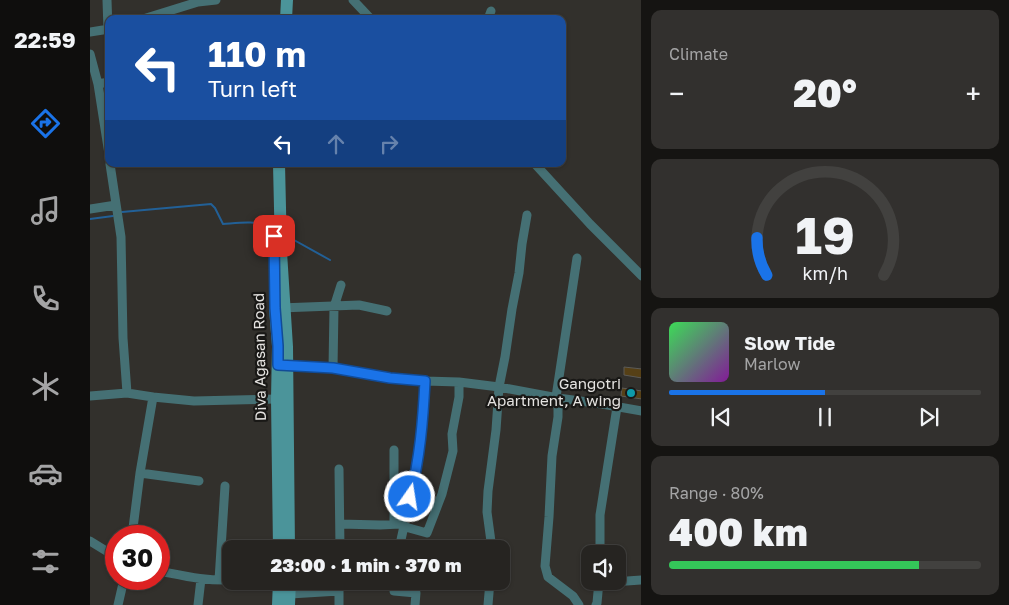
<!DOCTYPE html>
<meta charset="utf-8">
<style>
:root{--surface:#262421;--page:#32302e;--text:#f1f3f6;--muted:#a4a4a5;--line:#42413f;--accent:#1a73e8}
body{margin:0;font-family:"Golos Text",sans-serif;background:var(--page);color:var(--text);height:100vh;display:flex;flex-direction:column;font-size:19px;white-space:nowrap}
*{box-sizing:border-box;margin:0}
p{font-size:16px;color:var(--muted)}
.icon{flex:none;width:28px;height:28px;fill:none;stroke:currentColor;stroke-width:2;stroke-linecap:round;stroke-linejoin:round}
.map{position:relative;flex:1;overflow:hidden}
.drawer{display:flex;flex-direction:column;gap:10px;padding:10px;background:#151412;width:368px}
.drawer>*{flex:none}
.hud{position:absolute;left:15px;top:15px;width:461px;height:152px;border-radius:10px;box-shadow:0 1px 4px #0004,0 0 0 1px var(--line);background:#1a4fa0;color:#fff;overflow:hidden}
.controls{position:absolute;left:491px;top:545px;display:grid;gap:10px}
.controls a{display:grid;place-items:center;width:45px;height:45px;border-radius:10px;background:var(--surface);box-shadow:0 1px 4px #0004,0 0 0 1px var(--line);font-size:25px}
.speed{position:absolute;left:15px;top:525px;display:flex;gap:10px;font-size:25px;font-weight:700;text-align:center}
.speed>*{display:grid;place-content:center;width:65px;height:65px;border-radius:50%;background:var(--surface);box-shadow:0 1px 4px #0004,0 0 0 1px var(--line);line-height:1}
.speed .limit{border:8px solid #d22;background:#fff;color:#111}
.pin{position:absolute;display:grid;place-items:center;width:42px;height:42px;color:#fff;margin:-21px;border-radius:10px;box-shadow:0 2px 8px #0006}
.me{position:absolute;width:55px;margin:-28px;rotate:13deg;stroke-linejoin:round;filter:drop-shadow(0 0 4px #0008)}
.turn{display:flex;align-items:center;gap:18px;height:105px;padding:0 20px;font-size:22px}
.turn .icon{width:65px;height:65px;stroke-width:2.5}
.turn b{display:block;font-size:35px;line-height:42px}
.lanes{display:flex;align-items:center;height:48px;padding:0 20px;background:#0003;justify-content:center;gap:25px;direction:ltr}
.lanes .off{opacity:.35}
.big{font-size:38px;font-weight:800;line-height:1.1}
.drawer .tile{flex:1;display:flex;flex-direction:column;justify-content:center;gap:8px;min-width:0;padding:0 18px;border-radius:10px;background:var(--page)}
.drawer .dial{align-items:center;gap:0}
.dial svg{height:130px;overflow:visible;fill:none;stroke:var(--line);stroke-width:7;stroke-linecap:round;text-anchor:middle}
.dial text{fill:var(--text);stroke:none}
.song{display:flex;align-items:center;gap:15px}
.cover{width:60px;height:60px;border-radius:8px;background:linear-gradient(135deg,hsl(130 70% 55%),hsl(290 70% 35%))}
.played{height:5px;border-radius:2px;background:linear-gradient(90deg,var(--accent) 50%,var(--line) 50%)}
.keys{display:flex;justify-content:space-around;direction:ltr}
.heat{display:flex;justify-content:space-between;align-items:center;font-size:28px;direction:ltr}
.charge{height:8px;border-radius:4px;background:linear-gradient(90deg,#34c759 80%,var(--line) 0)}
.trip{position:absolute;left:132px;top:540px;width:288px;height:50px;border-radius:10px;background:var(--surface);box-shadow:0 1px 4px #0004,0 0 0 1px var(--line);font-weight:800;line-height:50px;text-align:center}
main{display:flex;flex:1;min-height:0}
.tabs{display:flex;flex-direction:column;width:90px;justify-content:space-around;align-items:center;background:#0f0e0d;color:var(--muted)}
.tabs .icon{width:35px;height:35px}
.tabs .selected{color:var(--accent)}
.tabs b{font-size:22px;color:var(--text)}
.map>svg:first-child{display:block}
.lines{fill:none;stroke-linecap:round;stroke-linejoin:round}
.stream{stroke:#226097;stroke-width:2}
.building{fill:#564016;stroke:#5d5b57}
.street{stroke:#457074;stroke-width:9}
.secondary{stroke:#4b949a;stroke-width:12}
.route-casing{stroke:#114b97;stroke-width:12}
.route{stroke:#1a73e8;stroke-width:9}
.culture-dot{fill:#0f9aa8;stroke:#191816;stroke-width:2}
.labels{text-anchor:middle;stroke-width:4.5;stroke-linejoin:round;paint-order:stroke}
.street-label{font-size:15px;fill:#e5e3e1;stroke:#191816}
.poi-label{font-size:15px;fill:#e5e3e1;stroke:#191816;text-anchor:end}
</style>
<main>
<nav class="tabs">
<b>22:59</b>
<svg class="icon selected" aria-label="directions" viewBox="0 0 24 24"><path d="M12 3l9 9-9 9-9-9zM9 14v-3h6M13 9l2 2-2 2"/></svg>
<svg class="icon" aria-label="music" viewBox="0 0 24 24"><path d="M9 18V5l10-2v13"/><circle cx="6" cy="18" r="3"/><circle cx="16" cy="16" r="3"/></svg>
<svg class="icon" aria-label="phone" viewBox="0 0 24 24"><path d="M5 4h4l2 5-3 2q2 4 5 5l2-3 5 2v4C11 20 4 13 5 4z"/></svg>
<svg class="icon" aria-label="climate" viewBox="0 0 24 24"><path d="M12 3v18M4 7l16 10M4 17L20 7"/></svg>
<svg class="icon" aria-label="car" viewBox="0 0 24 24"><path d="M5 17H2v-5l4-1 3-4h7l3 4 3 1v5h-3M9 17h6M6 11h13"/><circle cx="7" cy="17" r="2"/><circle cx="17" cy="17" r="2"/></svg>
<svg class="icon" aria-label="filters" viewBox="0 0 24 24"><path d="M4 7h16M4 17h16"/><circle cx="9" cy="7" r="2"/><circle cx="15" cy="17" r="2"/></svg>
</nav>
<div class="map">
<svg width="552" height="605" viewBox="0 0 552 605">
<rect width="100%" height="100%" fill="#32302c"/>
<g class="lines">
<path class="stream" d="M32,212L121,204L125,208L133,224C148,223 166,220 180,227
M0,219L23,216
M195,235L240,260"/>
</g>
<path class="building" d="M534,367L552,369V378L534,375Z
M532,388L552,391V399L531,396Z"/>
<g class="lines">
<path class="street" d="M17,0L18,30
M263,0L281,19
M53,19L108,2L126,0
M398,19L401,11
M0,32L19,29
M0,54L8,84L19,154
M8,84L19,82
M445,164L500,224L552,276
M0,209L26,205
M190,308L269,305L297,311
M193,365L243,368L300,378L335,381L369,382L409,387L468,398L512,404L552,411
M243,368L244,307L251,285
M37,393L63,397L104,401L187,399
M0,396L37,393L33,338L31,237L20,164
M466,397L487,258
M468,398V417L462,456L459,517L455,566L458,577L483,596L489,605
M304,450V523
M249,469L250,549
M50,473L109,481
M250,524L290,525L310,524L319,528L337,533L352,494L363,451L362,434L369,397V382
M310,524L314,510L320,497L324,481L332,431L335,381
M42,536L50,473L63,397
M0,541L26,557
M309,549L314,526
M402,549L397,512L398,491L406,430L409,387L415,357L422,309L429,273L432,244L437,215
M510,554V515L527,407
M69,571C95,576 115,581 141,580
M129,580L135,486
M304,581V591L326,593L325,605
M509,583L552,580
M200,594L249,591
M28,605L34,579
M108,605L111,579
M249,605V581
M398,605L400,581
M506,605L507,603L509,581"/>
<path class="secondary" d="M196,19L197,0
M189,164L191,252L197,347L199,549
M185,276V308L188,346L187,399L189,549
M188,605L189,581
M199,605L200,581"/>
</g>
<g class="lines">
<g class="route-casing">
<path id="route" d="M184,236L185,308L188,346V365L243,368L300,378L335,381C333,420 330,458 320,497"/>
</g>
<use href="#route" class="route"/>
</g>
<circle class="culture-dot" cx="541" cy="393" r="5"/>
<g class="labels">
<g class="street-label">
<text transform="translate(170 357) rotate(-91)" y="5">Diva Agasan Road</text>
</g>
<g class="poi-label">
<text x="531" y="389">Gangotri<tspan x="531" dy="17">Apartment, A wing</tspan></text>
</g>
</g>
</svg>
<div class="controls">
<a><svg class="icon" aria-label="sound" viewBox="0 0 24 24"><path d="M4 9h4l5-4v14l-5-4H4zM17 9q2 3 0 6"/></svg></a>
</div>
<div class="speed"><div class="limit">30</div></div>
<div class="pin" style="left:184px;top:236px;background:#d93025"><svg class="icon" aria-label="arrive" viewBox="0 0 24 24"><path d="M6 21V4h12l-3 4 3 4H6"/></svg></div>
<svg class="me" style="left:320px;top:497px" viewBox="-20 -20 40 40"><circle r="17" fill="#1a73e8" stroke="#fff" stroke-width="3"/><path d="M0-11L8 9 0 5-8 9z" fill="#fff"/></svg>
<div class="trip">23:00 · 1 min · 370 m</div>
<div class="hud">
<div class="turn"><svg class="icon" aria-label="left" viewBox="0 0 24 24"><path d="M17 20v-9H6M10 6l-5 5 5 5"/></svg><div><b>110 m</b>Turn left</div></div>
<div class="lanes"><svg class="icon" aria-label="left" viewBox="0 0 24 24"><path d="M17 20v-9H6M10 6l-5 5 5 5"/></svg><svg class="icon off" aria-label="ahead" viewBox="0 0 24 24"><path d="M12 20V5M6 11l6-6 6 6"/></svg><svg class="icon off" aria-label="right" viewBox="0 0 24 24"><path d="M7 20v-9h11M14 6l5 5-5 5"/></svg></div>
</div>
</div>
<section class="drawer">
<div class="tile"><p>Climate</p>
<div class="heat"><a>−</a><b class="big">20°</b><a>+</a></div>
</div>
<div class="tile dial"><svg viewBox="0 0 100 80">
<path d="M14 69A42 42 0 1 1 86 69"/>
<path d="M14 69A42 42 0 0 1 8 46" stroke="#1a73e8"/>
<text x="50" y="56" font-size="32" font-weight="700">19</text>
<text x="50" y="72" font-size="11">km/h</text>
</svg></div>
<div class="tile">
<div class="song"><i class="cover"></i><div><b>Slow Tide</b><p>Marlow</p></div></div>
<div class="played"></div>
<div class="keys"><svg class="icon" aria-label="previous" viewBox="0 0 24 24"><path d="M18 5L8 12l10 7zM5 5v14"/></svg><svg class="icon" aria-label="pause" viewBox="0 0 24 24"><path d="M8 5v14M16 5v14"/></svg><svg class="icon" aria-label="next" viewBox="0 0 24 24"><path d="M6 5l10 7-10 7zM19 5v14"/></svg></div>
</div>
<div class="tile"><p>Range · 80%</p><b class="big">400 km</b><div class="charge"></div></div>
</section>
</main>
